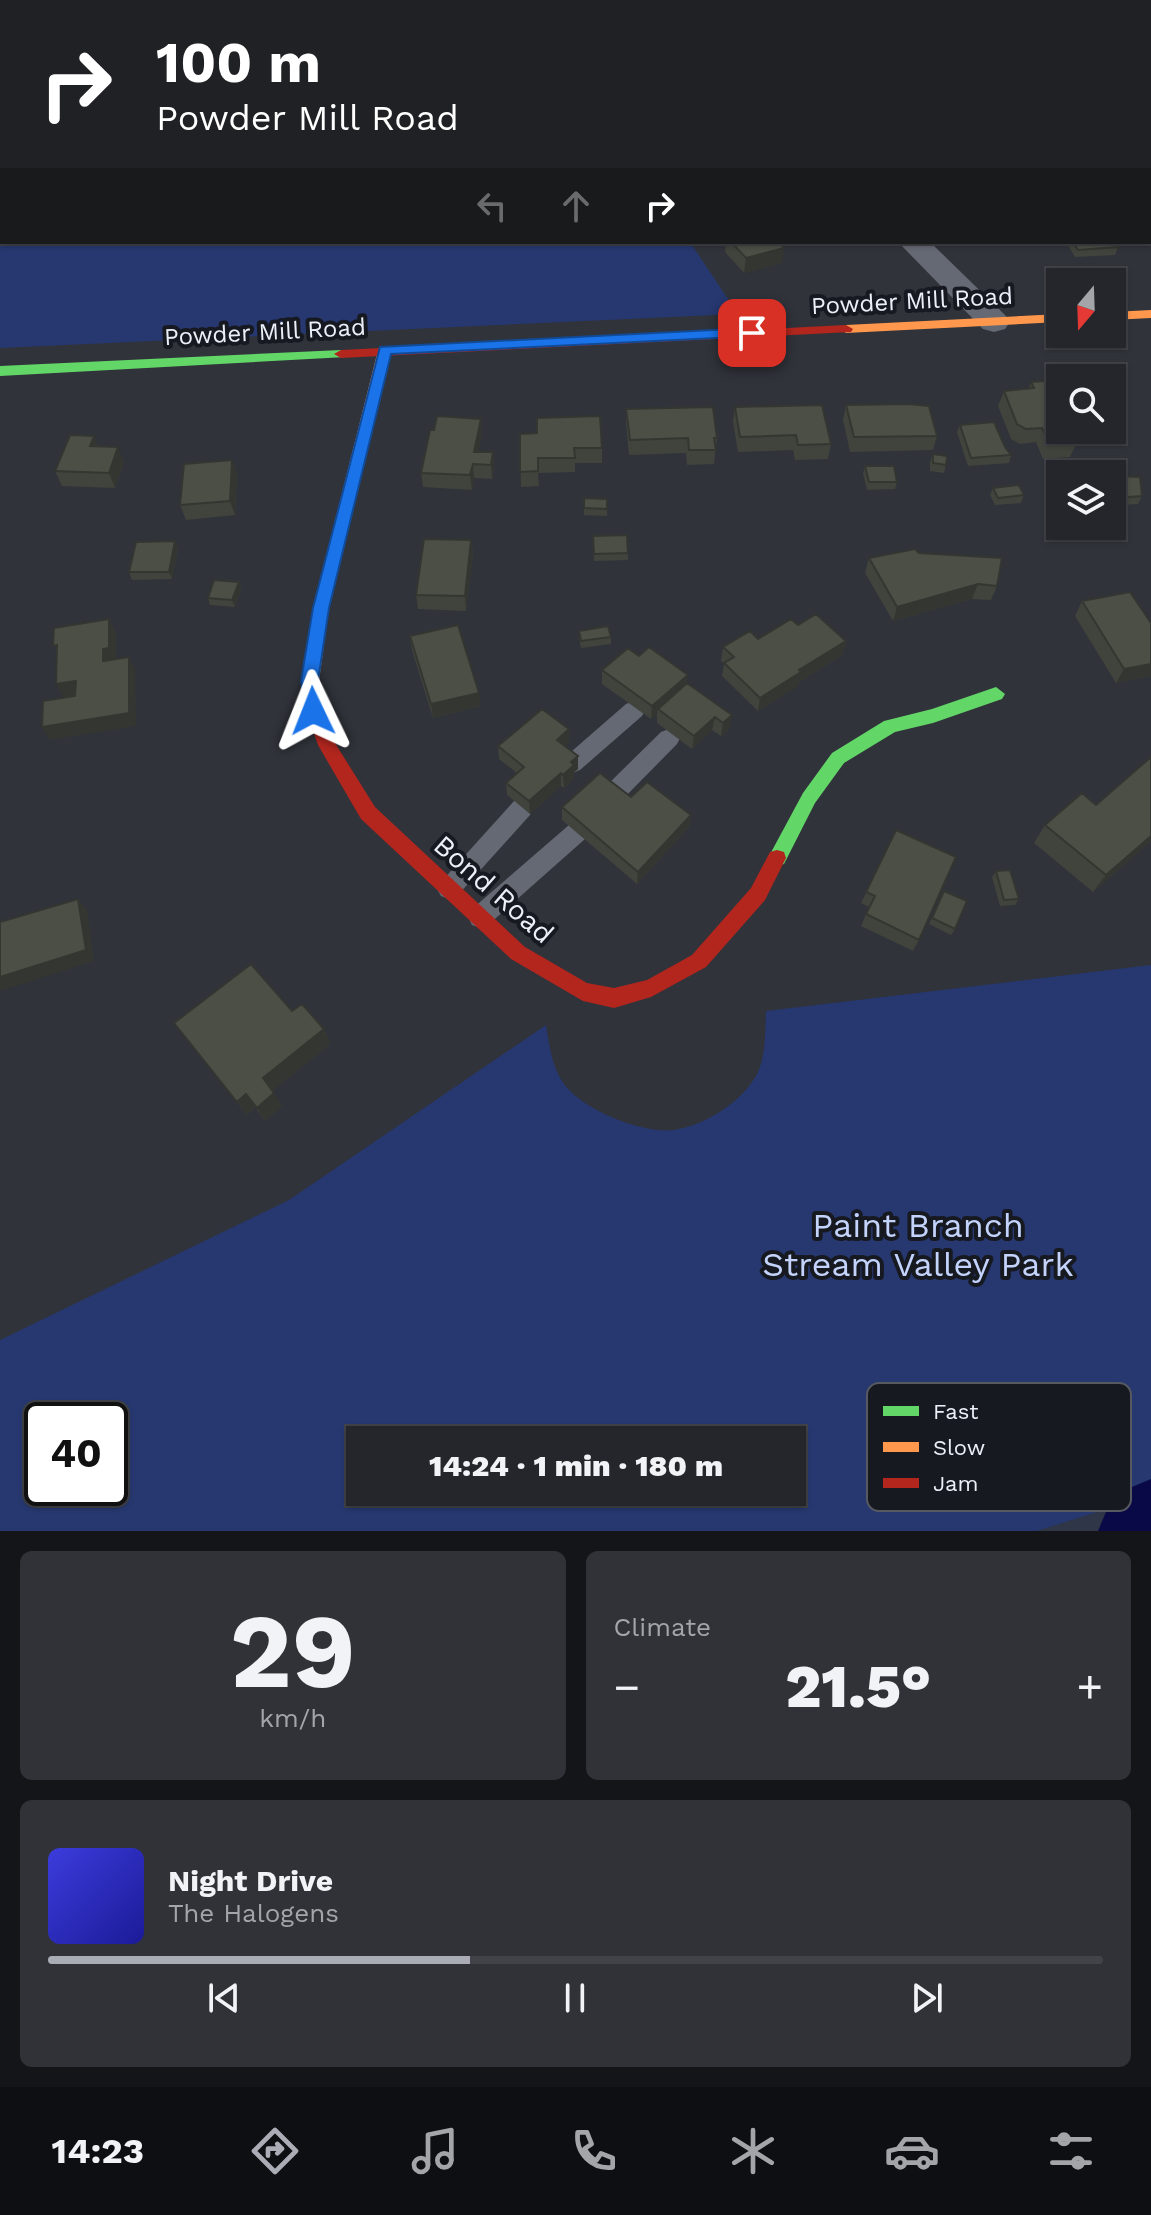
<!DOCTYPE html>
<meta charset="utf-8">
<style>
:root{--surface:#24262c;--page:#303238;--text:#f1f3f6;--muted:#a3a5a9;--line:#414348;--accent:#aaadb6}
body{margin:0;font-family:"Work Sans",sans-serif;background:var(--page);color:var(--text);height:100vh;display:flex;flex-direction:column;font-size:30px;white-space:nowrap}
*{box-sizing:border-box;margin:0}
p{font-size:26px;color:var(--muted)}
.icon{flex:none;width:44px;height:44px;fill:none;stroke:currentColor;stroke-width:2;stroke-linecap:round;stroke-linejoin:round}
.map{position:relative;height:1531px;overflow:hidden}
.drawer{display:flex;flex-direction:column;gap:20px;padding:20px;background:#141518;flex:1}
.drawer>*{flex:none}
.banner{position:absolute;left:0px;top:0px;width:1152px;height:244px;box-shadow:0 2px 6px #0004,0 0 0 2px var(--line);background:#202124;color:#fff;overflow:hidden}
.needle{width:52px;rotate:199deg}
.tools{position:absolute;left:1046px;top:268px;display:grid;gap:16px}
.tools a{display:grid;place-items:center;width:80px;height:80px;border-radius:0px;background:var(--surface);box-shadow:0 2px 6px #0004,0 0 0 2px var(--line);font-size:40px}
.speed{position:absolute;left:24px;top:1402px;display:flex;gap:16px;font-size:40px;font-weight:700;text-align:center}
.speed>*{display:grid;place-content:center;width:104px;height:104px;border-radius:50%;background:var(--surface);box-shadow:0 2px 6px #0004,0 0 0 2px var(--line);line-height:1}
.speed .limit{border:4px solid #111;border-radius:12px;background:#fff;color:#111}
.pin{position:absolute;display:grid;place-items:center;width:68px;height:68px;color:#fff;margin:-34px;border-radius:16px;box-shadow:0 4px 12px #0006}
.me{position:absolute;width:88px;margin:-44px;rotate:358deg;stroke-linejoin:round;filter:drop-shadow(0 0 6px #0008)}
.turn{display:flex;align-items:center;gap:28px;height:168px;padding:0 24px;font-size:36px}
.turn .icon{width:104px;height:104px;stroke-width:2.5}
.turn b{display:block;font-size:56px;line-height:68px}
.lanes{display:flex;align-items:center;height:76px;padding:0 24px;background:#0003;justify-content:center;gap:40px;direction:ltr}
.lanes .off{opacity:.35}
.big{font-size:60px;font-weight:800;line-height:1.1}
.drawer .tile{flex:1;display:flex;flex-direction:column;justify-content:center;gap:12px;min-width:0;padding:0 28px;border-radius:12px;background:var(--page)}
.drawer .dial{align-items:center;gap:0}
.dial b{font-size:104px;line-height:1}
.song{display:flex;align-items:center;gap:24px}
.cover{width:96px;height:96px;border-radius:12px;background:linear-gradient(135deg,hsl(240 70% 55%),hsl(240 70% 35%))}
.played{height:8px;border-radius:4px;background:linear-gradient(90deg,var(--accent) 40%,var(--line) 40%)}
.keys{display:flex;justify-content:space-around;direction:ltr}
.heat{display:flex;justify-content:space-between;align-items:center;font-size:44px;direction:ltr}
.drawer .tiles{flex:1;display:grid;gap:20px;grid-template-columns:1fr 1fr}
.tile:last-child{grid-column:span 2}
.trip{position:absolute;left:346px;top:1426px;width:460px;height:80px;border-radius:0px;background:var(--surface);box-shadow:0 2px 6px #0004,0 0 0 2px var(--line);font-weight:800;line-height:80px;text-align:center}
.tab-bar{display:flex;height:128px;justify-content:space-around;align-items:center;background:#0e0f12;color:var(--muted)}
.tab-bar .icon{width:56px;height:56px}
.tab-bar .selected{color:var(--accent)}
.tab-bar b{font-size:36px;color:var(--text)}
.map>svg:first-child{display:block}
.built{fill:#2e3648}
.green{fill:#273870;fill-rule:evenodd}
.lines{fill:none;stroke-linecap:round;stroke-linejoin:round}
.river{fill:#090948;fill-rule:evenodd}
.lane{fill:#656973;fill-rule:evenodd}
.street{fill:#656973;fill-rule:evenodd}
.fast{fill:#63d668;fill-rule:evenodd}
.slow{fill:#ff974d;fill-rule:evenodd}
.jam{fill:#b3261e;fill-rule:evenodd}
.wall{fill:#40443c}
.shaded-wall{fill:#343731}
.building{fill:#4b4f46;stroke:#343731;stroke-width:2}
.route{fill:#1a73e8;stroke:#114b97;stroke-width:2}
.labels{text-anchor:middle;stroke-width:8;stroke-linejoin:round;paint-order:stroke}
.far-street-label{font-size:24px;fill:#ebeff8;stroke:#171920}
.street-label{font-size:28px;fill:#ebeff8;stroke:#171920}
.near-park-label{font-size:34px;fill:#c3d3fc;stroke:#171920}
.key{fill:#171920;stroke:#575961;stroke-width:2}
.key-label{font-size:22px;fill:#ebeff8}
</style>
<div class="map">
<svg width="1151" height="1531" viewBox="0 0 1151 1531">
<rect width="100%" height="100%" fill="#30333a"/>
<path class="built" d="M1151,1495V1531H1037Z"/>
<path class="green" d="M0,0H773L2,2V242H690L738,314L0,348Z
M1151,965V1495L1037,1531H0V1340L289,1200L546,1025C549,1045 552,1067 564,1084C583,1110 642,1134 674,1130C706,1125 744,1101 758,1072C766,1054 765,1031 766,1011ZM42,1420H110V1488H42ZM360,1440H792V1492H360Z"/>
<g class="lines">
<path class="river" d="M1151,1479V1531H1098L1113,1495Z"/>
<path class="lane" d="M634,701L642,704L645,710L642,716L580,770L572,773L564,770L561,764L564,758L626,704Z
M669,729L677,732L680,738L677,744L620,802L612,804L604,802L601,795L604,788L661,732Z
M522,798L530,801L533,808L530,815L457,896L449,899L441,896L437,889L441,882L514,801Z
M577,822L585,825L588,832L585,839L488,925L480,928L472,925L468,917L472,909L569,825Z"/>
<path class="street" d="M898,242H930L1005,315L1010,322L1005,329L994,332L983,329Z"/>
<path class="fast" d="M341,350L348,354L346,357L0,376V366Z
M996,687L1005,694L1002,699L933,723L895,732L844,763L815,803L784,864L777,866L770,864L768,858L803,793L832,753L884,721L932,709Z"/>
<path class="slow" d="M1151,310V318L1112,320V312Z
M1060,314V322L846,333L839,329L846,325Z
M385,346L392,350L329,608L319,681L321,702L312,709L303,702L301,681L313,608L378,350Z"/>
<path class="jam" d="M846,325L853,329L851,332L341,358L334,354L341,350Z
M312,695L318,697L335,743L375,807L525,947L587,983L614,988L647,980L692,955L751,888L770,852L777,850L784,852L786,858L765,900L706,967L651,997L614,1008L583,1001L511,959L361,819L318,745L303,702Z"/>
</g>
<path class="wall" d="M975,0H1032L1031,2H975Z
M726,242H779L782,263L744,273L725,252Z
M1066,242H1115L1118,247L1115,255L1075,257Z
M1031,382L1060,430H1086L1079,440H1076L1077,442L1070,457L1043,459L1036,442L1020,444L1011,439L998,406L1004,391L1029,388Z
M1112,387L1121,405L1117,413H1112Z
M846,405L937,436L933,450L850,452L843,420Z
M735,407L831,444L828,459L795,460L793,450L738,452L733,422Z
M626,409L717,438L714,464L687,465L686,453L629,455L626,424Z
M960,425L1005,447L1011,455L1009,463L968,466L957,432Z
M482,434L478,452H493L494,467L492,479L474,478L472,490L423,487L421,473Z
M520,434L602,448V463H575V472L538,473L539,486L521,487Z
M99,447L124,462L115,488L62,486L55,471Z
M933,454L946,465L944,473L930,471V462Z
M232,460L237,475L235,515L186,520L180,505Z
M865,466L897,482L895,489L867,490L863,473Z
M1112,483L1142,496L1138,504L1112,506Z
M993,488L1024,495L1021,503L995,505L990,495Z
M584,498L607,499V516L584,515Z
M593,536L628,553V560L594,561Z
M471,540L473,554L466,611L418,609L416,595Z
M178,548L172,579L132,580L129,572Z
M919,553L997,586L991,600L972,599L893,621L865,573L869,558Z
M239,582L241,589L235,607L210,605L208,598Z
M1082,601L1151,623V676L1116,683L1075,616Z
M798,625L846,641L842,655L799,682L798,686L758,711L722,676L724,664L721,661L723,647L758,639Z
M579,631L611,637V644L581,648L579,638Z
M410,636L481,706L433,718L412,650Z
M639,656L687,684L730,728L721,736L712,730L692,749L657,723V714L651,719L602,684V670Z
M569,743L565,746L578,756V769L574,772V778L564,788L561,786L530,814L507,795L506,783L517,773L499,759L498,746Z
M1151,757V841L1093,892L1034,843L1045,825L1096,805Z
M631,797L691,815L689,827L637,884L562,820V807Z
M896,830L919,940L913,951L861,926L869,907L861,903Z
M996,871L1019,899L1015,905L1000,906L992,877Z
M944,891L955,929L951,935L929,924Z
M292,1011L324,1029L330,1044L272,1091L282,1106L265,1121L255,1107L247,1115L174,1023Z"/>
<path class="shaded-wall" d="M784,248L782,263L744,273L746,258Z
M481,419L482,434L476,466L474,452Z
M94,436L100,450L90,446Z
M118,447L124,462L115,488L109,473Z
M493,452L494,467L492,479L491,465Z
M232,460L237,475L235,515L230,501Z
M473,464L474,478L472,490L470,475Z
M471,540L473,554L466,611L465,596Z
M175,541L178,548L172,579L169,572Z
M239,582L241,589L235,607L232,600Z
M978,584L972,599L893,621L897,607Z
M109,619L116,633V662L103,661V649Z
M846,641L842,655L799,682L798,686L758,711L760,698L799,670Z
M129,657L135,670L136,726L50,740L42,727Z
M1151,664V676L1116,683L1124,669Z
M688,675L686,688L658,709L657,714L651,719L652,706Z
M76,681L83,694L64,698L56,684Z
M479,693L481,706L433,718L431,704Z
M732,715L730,728L721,736L723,723Z
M715,717L712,730L692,749L694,736Z
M569,729V743L558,753L557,740Z
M578,756V769L574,772V778L564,788L563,775L571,762Z
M561,773V786L530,814L529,801Z
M691,815L689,827L637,884L638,872Z
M1151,836V841L1093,892L1106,875Z
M78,899L87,910L94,961L0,991V977Z
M324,1029L330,1044L271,1092L263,1078Z
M274,1093L282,1106L265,1121L257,1108Z
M246,1094L255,1107L247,1115L237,1102Z"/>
<path class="building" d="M1007,0H1031L1030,2H1018Z
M1076,0H1112L1125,2H1075Z
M1150,194H1151L1150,225Z
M731,242H779L784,248L746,258Z
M1073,242H1115L1118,247L1078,250Z
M1060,380V430H1071L1077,442L1050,444L1042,428L1026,429L1017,424L1004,391L1034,388L1031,382Z
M1112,387H1116L1121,405H1112Z
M908,404L929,406L937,436L854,437L846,405Z
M822,405L831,444L798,445L796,435L740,437L735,407Z
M713,407L717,438H714L716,450H689L688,438L630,440L626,409Z
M437,416L481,419L474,452H493L491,465L473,464L470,475L421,473L430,430H434Z
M600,416L602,448H574L575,458H538V471L520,472V434L537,433V418Z
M994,422L1005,447L1011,455L971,458L960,425Z
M70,435L94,436L90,446L118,447L109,473L55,471Z
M933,454L947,456L946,465L933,463Z
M232,460L230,501L180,505L184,464Z
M865,466H894L897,482H869Z
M1119,476L1140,477L1142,496L1116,498L1112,493V483Z
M1019,485L1024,495L998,498L993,488Z
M584,498L607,499V509L584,508Z
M627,535L628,553L594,554L593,536Z
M424,539L471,540L465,596L416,595Z
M175,541L169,572H129L136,542Z
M915,549L919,553L1002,558L997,586L978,584L897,607L869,558Z
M214,580L239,582L232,600L208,598Z
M1130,592L1151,623V664L1124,669L1082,601Z
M816,614L846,641L799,670L801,672L760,698L724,663L734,657L723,647L750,631L758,639L791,619L798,625Z
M109,619V648L103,649V661L129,657V713L42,727L43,701L75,696L76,681L56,684L57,645L53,646L54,628Z
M458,625L479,693L431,704L410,636Z
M608,626L611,637L581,641L579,631Z
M649,647L688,675L652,706L602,670L628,648L639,656Z
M687,683L732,715L723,723L715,717L694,736L658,709Z
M542,709L569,729L557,740L578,756L571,762L574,765L563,775L561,773L529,801L506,783L524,767L498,746Z
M1151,757V836L1106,875L1045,825L1082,793L1096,805Z
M600,773L631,797L647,782L691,815L638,872L562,807Z
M896,830L956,857L919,940L866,914L875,896L866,892Z
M1010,870L1019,899L1004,900L996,871Z
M944,891L967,901L955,929L932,918Z
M78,899L86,950L0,977V922Z
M251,964L292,1011L302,1004L324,1029L263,1078L274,1093L257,1108L246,1094L237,1102L174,1023Z"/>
<path class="route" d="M752,328L759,333L757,336L391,354L329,608L318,681L321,711L319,716H306L301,681L313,608L380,347Z"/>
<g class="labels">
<g class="far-street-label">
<text transform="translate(912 301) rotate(-3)" y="8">Powder Mill Road</text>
<text transform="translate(265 332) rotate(-3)" y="8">Powder Mill Road</text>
</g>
<g class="street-label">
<text transform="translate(494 889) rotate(41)" y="10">Bond Road</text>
</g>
<g class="near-park-label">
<text x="918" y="1237">Paint Branch<tspan x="918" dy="39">Stream Valley Park</tspan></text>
</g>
</g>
<rect x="867" y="1383" width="264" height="128" rx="12" class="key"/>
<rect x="883" y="1406" width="36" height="10" fill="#63d668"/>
<rect x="883" y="1442" width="36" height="10" fill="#ff974d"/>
<rect x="883" y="1478" width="36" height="10" fill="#b3261e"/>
<g class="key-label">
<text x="933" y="1419">Fast</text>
<text x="933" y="1455">Slow</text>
<text x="933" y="1491">Jam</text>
</g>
</svg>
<div class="tools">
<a><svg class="needle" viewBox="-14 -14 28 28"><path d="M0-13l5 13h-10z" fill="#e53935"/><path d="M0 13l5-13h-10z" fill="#a3a5a9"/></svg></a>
<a><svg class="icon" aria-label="search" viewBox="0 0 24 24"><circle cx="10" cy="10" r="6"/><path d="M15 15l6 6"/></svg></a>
<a><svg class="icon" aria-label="layers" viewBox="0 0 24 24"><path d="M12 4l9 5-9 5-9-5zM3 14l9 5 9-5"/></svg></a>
</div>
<div class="speed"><div class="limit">40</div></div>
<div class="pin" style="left:752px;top:333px;background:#d93025"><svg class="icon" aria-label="arrive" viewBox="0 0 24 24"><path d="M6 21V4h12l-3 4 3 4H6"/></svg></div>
<svg class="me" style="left:313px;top:711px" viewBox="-20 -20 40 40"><path d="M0-17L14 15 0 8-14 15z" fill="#1a73e8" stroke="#fff" stroke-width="4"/></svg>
<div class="trip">14:24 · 1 min · 180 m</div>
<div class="banner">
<div class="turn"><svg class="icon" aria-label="right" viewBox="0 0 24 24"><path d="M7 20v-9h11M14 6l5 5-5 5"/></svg><div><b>100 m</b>Powder Mill Road</div></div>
<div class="lanes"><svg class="icon off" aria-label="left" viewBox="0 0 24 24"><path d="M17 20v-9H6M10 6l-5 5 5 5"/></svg><svg class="icon off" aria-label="ahead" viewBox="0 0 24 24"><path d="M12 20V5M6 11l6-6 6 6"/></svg><svg class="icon" aria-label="right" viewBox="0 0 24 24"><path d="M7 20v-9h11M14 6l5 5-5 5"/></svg></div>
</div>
</div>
<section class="drawer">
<div class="tiles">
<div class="tile dial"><b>29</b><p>km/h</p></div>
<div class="tile"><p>Climate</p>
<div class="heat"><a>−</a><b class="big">21.5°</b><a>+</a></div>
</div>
<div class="tile">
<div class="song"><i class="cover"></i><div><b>Night Drive</b><p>The Halogens</p></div></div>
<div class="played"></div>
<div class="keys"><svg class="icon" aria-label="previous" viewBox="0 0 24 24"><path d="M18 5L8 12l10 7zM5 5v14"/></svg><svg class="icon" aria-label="pause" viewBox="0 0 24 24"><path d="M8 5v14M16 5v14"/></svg><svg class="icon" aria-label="next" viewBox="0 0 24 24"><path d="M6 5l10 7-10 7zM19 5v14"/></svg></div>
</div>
</div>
</section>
<nav class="tab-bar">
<b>14:23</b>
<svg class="icon selected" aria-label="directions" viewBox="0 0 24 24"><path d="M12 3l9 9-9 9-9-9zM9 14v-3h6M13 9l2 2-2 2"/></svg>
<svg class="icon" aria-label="music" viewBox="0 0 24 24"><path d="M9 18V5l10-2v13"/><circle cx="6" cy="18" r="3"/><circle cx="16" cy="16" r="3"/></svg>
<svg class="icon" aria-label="phone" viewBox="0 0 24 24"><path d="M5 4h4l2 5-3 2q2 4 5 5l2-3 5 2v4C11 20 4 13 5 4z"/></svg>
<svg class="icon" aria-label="climate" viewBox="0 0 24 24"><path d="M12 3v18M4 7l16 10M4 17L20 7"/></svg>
<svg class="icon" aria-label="car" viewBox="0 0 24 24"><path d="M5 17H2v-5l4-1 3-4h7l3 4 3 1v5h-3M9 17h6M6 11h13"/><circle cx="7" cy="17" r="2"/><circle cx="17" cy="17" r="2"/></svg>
<svg class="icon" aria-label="filters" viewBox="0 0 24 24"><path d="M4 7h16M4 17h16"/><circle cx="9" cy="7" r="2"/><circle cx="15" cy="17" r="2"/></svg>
</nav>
